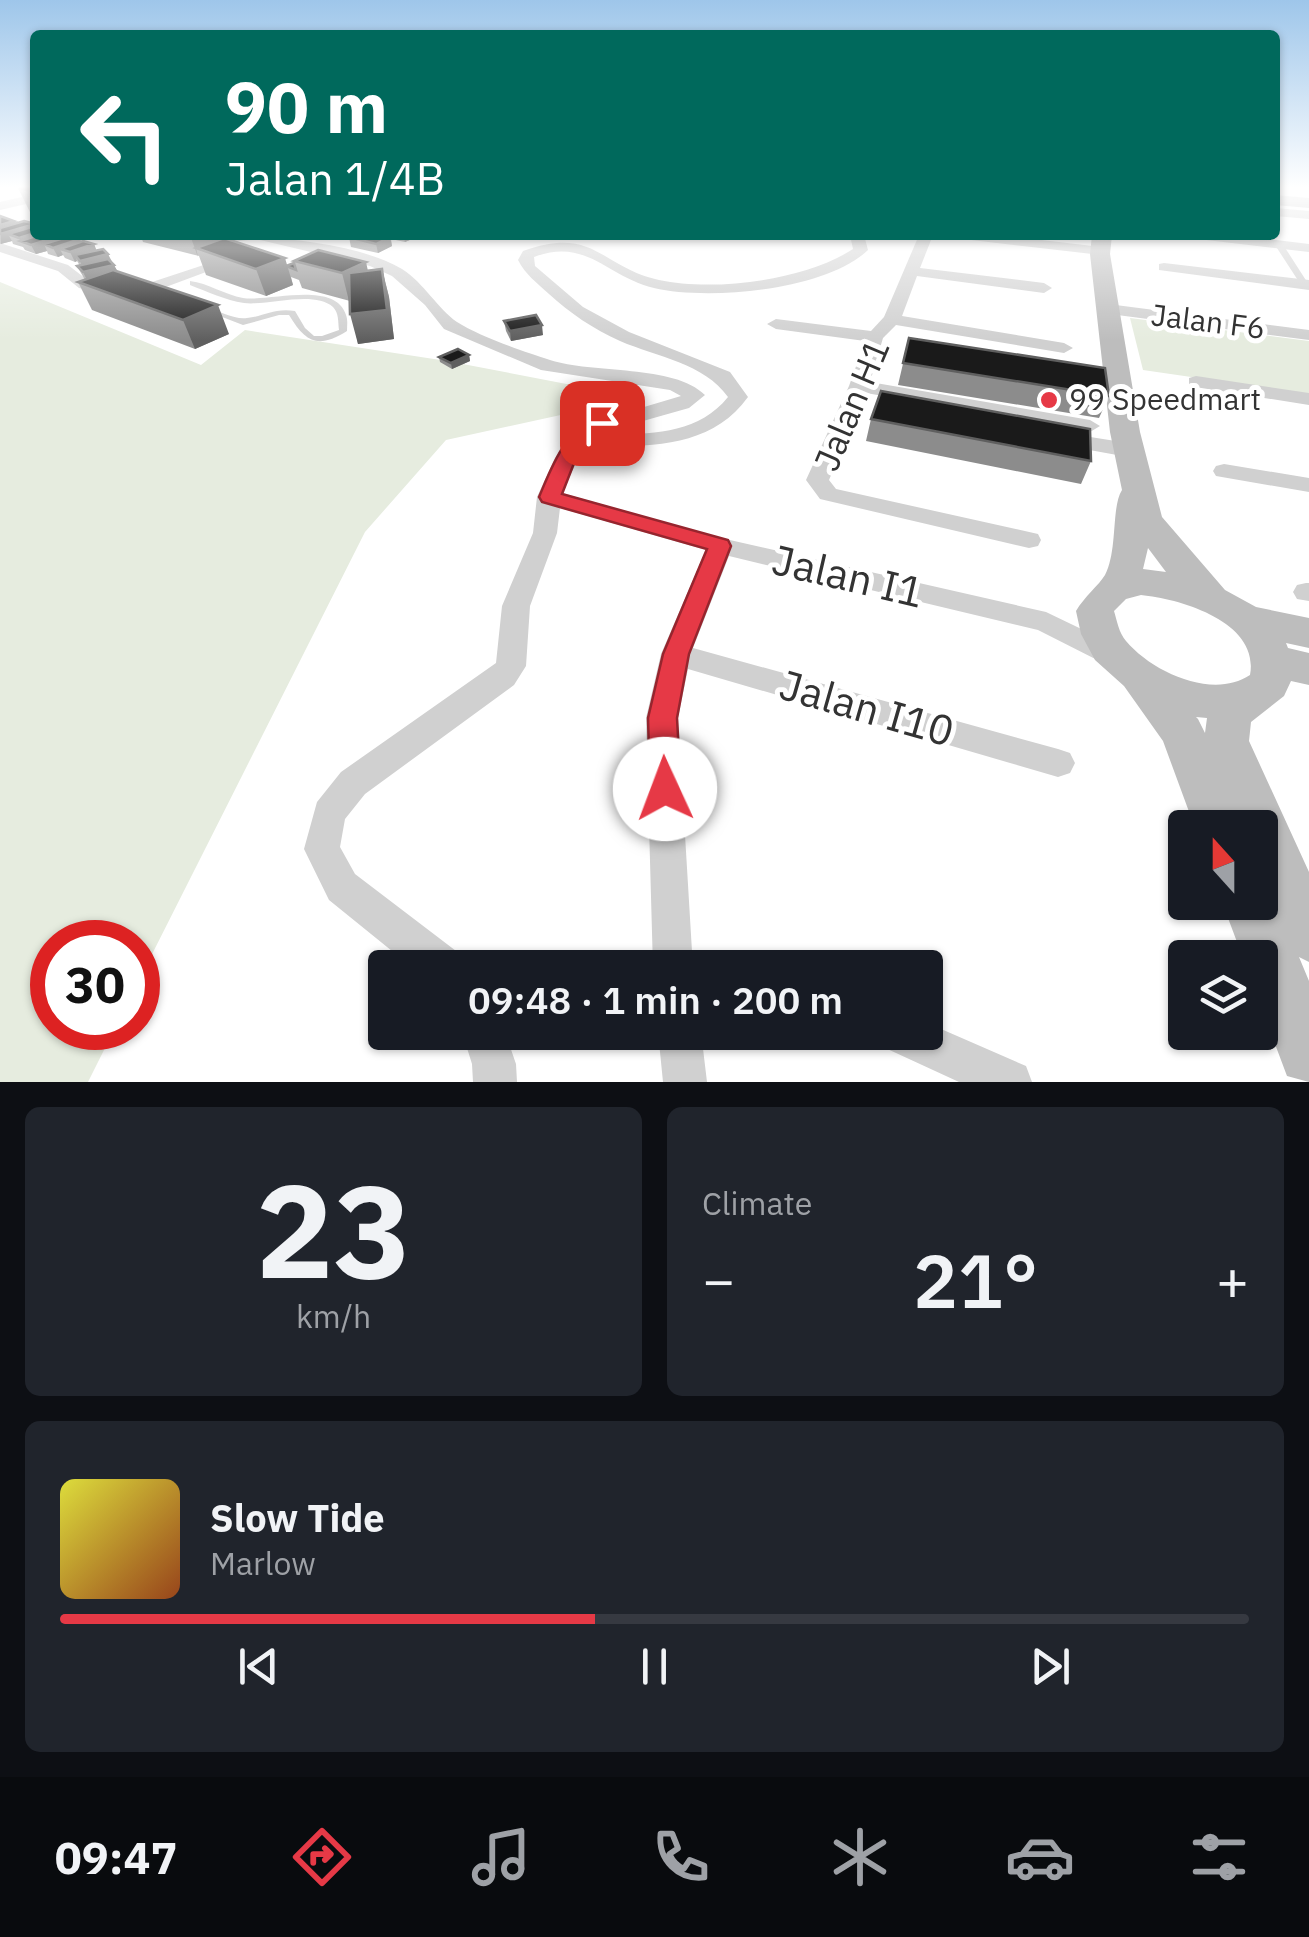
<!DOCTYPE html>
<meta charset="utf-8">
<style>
:root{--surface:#171b24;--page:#20242c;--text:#f1f3f6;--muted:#9ea1a6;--line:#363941;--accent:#e63946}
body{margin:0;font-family:"IBM Plex Sans",sans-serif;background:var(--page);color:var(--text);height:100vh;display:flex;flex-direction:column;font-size:38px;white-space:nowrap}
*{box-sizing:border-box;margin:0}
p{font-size:32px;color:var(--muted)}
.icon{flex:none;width:55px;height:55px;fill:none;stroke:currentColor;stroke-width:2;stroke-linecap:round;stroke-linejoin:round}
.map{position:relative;height:1082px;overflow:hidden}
.drawer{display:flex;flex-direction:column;gap:25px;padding:25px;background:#0d0f14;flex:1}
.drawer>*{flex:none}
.guide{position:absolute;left:30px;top:30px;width:1250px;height:210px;border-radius:10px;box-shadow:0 2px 8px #0004;background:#00695c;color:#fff;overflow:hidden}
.needle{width:65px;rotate:339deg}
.fabs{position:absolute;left:1168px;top:810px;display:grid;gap:20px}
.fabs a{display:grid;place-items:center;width:110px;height:110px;border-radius:10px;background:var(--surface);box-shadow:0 2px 8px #0004;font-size:50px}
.speed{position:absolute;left:30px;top:920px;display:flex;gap:20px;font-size:50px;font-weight:700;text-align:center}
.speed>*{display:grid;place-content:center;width:130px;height:130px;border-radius:50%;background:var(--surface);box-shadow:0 2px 8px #0004;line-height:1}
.speed .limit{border:15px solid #d22;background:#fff;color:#111}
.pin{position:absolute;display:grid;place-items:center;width:85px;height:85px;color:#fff;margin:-42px;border-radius:20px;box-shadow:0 5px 15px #0006}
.me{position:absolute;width:110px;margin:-55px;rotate:358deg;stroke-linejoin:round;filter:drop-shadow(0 0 8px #0008)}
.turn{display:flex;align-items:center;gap:35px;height:210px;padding:0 30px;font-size:45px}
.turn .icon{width:130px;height:130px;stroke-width:2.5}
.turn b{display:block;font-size:70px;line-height:85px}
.big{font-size:75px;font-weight:600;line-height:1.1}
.drawer .tile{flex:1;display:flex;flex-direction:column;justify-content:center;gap:15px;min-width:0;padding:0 35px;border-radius:15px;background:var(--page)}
.drawer .dial{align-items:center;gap:0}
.dial b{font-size:130px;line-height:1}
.song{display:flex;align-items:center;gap:30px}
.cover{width:120px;height:120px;border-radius:15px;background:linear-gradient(135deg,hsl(60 70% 55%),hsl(20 70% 35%))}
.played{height:10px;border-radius:5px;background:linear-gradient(90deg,var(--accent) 45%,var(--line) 45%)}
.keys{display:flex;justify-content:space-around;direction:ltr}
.heat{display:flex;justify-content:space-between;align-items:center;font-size:55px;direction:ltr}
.drawer .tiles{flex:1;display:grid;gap:25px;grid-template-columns:1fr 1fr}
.tile:last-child{grid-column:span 2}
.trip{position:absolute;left:368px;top:950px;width:575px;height:100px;border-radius:10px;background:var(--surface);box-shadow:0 2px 8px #0004;font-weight:600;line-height:100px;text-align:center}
.menu{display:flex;height:160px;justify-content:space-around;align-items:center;background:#090b0e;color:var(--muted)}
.menu .icon{width:70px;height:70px}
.menu .active{color:var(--accent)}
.menu b{font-size:45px;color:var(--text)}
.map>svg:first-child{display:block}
.green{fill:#e6ecdf}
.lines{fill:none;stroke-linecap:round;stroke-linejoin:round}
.lane{fill:#d0d0d0;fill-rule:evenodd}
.street{fill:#d0d0d0;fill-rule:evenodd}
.secondary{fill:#bdbdbd;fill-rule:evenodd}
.wall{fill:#8c8c8c}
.shaded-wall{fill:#5f5f5f}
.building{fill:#1a1a1a;stroke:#5f5f5f;stroke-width:2.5}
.route{fill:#e63946;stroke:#96252e;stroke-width:2.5}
.poi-dot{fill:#e63946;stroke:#fff;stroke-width:4}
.labels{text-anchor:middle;stroke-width:10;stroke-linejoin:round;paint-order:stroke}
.far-street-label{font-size:30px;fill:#333;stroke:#fff}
.far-poi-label{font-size:30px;fill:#333;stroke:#fff;text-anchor:start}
.street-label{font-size:35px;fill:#333;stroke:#fff}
.near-street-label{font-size:42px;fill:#333;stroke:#fff}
</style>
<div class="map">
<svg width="1309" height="1082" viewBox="0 0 1309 1082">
<rect width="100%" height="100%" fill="#fff"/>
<path class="green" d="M0,282L201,365L245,330L447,361L603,391L579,411L446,440L365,532L138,982V942H52V1028H115L88,1082H0Z
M1130,318L1309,341V394L1143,370Z"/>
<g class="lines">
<path class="lane" d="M1279,243H1282L1309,285L1308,287L1301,285L1275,245Z
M190,281C208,283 225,295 243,298C269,302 335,280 346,315C348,320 347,326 347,331C318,349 306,343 289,315H279L243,325L204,310L208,308C220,311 235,320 247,318C266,316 273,308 295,311L305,328L314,336H322L339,330C338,322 339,313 333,307C314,290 268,306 244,303C225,300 208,292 190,285Z"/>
<path class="street" d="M35,194V202L0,210V202Z
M1275,208L1309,211V219L1275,216Z
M199,235C255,235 353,240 402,269C424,283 438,309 457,322C479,336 524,352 550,360C592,374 674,364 705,395L689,408L597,434C644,434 696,437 728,397C704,363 657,357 620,341C593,329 570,313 549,294C537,283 525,274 518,260L523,251C595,225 600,267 659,280C715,292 806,280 853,249L850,235H864L868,250C827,290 709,301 654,288C607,277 587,237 534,257L535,266L583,307L629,332L730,372L748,397C710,450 644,447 584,446L562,493L721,538L1046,612L1125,650L1130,658L1125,666L1115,669L1038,630L729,556L693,648L1058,749L1070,753L1075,763L1070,773L1058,777L688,669L678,718L693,968H653L646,718L661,654L706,550L560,508L557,533L530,606L526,666L514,685L365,794L345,819L340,847L355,874L460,954L466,968H413L329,900L304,849L317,802L341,772L496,663L502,606L533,533L537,497L555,458L574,431L577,427L681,396L670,390L541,370L444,329L425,305L392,276L370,266L256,239L232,242Z
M919,235H933L920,268L1044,283L1052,288L1044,293L917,276L902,316L1064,343L1073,348L1064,353L896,325L883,338L870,382L1090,420L1100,426L1090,432L866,393L829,480L836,489L1038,534L1041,540L1038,546L1029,548L820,499L806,480L849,386L865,341L776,329L767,324L776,319L871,331L884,317Z
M956,235H999L1101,247L1108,251L1101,255L963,239Z
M1191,235H1234L1309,244V252L1198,239Z
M0,243L68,265L90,282L118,288L146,284L234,255L241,259L155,291L118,298L79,288L58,271L0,252Z
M1164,263L1309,280V290L1159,270V264Z
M1108,304L1309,330V340L1102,313L1100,309Z
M1196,376L1309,393V405L1189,386V378Z
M1059,432L1128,443L1139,450L1128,457L1051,443L1048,438L1051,433Z
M1224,464L1309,478V492L1216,476L1213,471L1216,466Z
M1306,583H1309V601L1297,599L1293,592L1297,585Z
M925,1022L1026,1066L1032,1082H959L883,1047L877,1032H925Z
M462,1032H505L516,1064L517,1082H473L472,1064Z
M658,1032H701L707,1082H663Z"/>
<path class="secondary" d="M1275,195L1309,198V208L1275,205Z
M1092,235H1112L1110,254L1140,432L1162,517L1225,590L1256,607L1309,618V648L1286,643L1288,648L1309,653V685L1291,681L1284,696L1251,722L1249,741L1309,872V962L1299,957L1309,981V1082L1287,1076L1260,1004V958H1243L1222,902H1260V828H1195L1163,741L1124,686L1095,660L1081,634L1076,611C1084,597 1099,585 1105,575C1118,550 1111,507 1122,490L1110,432L1090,254ZM1148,548L1166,572L1143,569ZM1141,595C1181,599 1260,622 1250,675C1213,700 1152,672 1126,641C1119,633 1117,621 1114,611L1126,599ZM1196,717L1207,718L1205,733L1198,719Z"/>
</g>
<path class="wall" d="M18,188H35V213L30,212Z
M0,216L14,221L35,235H67L81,242L94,244L96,250L108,254L117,271L229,334L195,349L92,310L78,282L85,280L77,266H80L77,261L75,262L65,258L63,255L58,257L48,254L47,251L36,254L25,250L23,247L13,244L12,241L0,244Z
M124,235H216L218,241L287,266L294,263V261L368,271L382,269L389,297L394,339L358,344L350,301L302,288L299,280L291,277L293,285L266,296L206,275L199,256L143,242L142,239Z
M300,235H335L323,240Z
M355,235H419V236L405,242L391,239L392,246L378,253L351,247L349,237Z
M504,321L543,335L511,341L506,331Z
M909,338L1109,396L1099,418L898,385Z
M469,355L470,361L452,369L440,362L439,357Z
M871,419L1091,461L1081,484L866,441Z"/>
<path class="shaded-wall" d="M14,221L18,229L35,224V235H67L71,242L80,239L84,248L94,244L98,254L75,255L77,261L75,262L70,252L60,249L63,255L58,257L53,248L44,244L47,251L36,254L31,245L8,234L12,241L1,244L0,225Z
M190,235H216L221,248H196L198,257Z
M321,235H335L323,240Z
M403,235H419V236L405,242Z
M390,237L392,246L378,253L376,244Z
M108,254L112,263L84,270L80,261Z
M285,258L293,285L266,296L256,269Z
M366,262L372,289L349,301L342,273Z
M114,265L119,274L88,282L83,272Z
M382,269L389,297L394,339L358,344L350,314Z
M218,305L229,334L195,349L183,320Z
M542,325L543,335L511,341L510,331Z
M469,355L470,361L452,369L451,363Z"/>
<path class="building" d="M19,188H35V192Z
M0,216L14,221L0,225Z
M24,221L35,224L0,234V228Z
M35,226V233L19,238L8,234Z
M39,235H63L31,245L20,241Z
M355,235H382L390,237L376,244L349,237Z
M70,236L80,239L53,248L44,244Z
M224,238L285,258L256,269L196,248Z
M83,241L94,244L70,252L60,249Z
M103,249L108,254L80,261L75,255Z
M318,250L366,262L342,273L294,261Z
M108,259L114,265L83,272L77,266Z
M294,263L296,270L286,266Z
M382,269L387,310L350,314L349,273Z
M113,270L218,305L183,320L78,282Z
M536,315L542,325L510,331L504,321Z
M909,338L1105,368L1109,396L903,363Z
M458,349L469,355L451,363L439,357Z
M881,391L1090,429L1091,461L871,419Z"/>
<linearGradient id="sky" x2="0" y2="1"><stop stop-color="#9ec6ea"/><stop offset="0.55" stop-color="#fff"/><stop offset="1" stop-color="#fff" stop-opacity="0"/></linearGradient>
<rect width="1309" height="340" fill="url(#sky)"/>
<path class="route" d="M602,417L612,423L591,434L576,458L562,494L728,540L731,546L689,654L677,718L681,789L676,799L665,803L654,799L650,789L648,718L663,654L707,549L542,502L539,497C553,464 565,428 602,417Z"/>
<circle class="poi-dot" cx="1049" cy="400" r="10"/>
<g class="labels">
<g class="far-street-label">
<text transform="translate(1208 322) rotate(7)" y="10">Jalan F6</text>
</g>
<g class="far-poi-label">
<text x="1069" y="410">99 Speedmart</text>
</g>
<g class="street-label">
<text transform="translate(852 405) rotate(-67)" y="12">Jalan H1</text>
</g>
<g class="near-street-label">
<text transform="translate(848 576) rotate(13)" y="15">Jalan I1</text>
<text transform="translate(867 708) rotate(16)" y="15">Jalan I10</text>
</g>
</g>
</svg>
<div class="fabs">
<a><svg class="needle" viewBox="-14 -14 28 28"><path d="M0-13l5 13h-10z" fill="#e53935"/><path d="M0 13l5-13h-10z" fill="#9ea1a6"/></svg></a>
<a><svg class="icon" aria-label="layers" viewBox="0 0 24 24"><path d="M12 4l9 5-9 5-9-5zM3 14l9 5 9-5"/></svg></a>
</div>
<div class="speed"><div class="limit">30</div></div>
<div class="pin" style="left:602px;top:423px;background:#d93025"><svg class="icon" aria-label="arrive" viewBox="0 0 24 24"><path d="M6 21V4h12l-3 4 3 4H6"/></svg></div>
<svg class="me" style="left:665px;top:789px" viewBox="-20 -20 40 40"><circle r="19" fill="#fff"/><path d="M0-13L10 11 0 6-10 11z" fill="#e63946"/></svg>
<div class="trip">09:48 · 1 min · 200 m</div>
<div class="guide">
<div class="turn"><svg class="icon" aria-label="left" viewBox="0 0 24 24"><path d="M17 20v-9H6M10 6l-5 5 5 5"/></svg><div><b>90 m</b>Jalan 1/4B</div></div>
</div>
</div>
<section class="drawer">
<div class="tiles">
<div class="tile dial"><b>23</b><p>km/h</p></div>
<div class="tile"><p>Climate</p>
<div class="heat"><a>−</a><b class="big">21°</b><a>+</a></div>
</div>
<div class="tile">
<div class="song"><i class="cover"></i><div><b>Slow Tide</b><p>Marlow</p></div></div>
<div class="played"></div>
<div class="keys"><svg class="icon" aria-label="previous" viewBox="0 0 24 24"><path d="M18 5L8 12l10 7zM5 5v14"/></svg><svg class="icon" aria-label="pause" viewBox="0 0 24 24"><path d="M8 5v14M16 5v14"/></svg><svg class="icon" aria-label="next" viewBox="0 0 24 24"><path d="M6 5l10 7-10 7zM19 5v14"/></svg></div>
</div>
</div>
</section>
<nav class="menu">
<b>09:47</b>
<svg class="icon active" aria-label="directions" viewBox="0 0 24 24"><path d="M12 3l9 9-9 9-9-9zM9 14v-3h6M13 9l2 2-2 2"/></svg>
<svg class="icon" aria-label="music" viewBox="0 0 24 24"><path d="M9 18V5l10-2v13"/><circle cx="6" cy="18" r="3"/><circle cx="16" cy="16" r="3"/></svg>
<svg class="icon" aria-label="phone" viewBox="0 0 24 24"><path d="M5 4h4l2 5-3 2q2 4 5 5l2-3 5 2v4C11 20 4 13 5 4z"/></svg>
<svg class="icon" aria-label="climate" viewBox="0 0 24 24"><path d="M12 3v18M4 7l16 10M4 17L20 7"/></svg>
<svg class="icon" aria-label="car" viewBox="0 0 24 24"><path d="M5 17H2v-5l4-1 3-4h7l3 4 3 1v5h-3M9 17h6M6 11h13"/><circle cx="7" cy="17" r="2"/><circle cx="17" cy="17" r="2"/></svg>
<svg class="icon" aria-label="filters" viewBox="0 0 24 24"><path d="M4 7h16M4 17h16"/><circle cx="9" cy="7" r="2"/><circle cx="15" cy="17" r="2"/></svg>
</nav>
